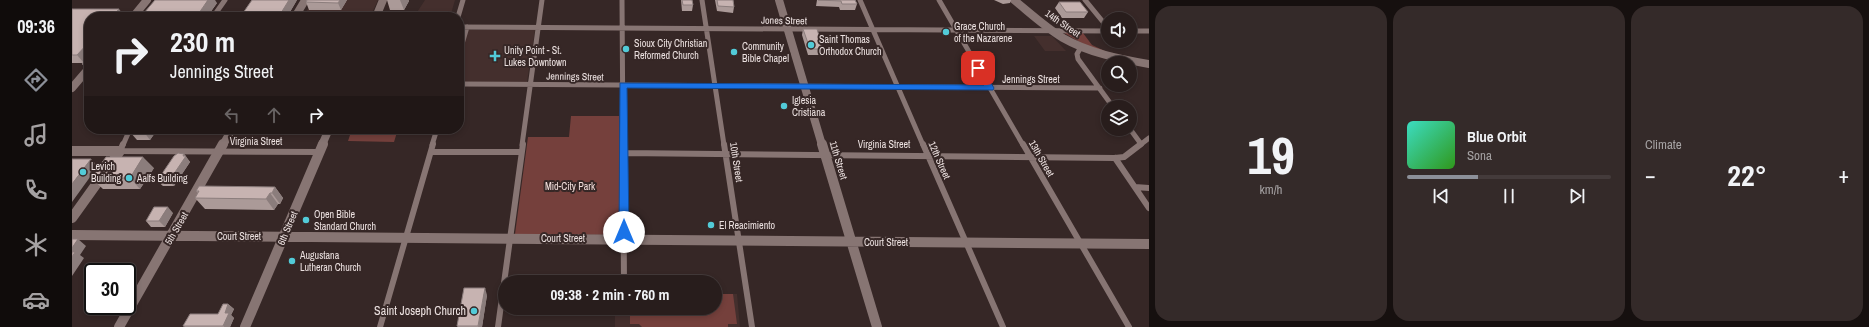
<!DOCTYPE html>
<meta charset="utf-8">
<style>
:root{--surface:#281d1c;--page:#342a29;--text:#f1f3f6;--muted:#a5a2a3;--line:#443b3b;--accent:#8c9099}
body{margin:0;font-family:"Archivo Narrow",sans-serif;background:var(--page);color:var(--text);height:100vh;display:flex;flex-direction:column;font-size:15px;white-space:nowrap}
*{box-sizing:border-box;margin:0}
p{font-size:13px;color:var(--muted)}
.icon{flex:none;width:22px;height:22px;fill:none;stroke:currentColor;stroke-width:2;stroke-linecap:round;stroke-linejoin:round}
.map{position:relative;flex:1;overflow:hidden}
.side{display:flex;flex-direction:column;gap:6px;padding:6px;background:#16100f;width:720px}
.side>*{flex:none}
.banner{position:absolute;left:12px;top:12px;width:380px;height:122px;border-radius:16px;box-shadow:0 2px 6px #0003,0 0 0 1px var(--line);background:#281d1c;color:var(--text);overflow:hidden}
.fabs{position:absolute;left:1029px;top:12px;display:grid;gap:8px}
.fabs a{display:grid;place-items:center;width:36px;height:36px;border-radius:50%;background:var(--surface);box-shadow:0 2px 6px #0003,0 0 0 1px var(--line);font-size:20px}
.speed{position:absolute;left:12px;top:263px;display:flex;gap:8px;font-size:20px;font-weight:700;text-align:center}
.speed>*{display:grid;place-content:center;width:52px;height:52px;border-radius:50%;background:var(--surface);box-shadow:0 2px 6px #0003,0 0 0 1px var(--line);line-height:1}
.speed .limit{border:2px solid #111;border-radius:6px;background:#fff;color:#111}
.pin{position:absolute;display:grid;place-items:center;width:34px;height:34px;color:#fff;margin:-17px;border-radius:8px;box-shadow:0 2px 6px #0006}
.me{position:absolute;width:44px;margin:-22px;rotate:0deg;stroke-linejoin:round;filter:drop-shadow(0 0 3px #0008)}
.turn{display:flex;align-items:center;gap:14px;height:84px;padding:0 20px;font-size:18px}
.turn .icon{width:52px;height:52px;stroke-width:2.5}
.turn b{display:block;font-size:28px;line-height:34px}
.lanes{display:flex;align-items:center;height:38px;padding:0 20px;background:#0003;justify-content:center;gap:20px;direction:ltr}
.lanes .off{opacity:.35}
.big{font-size:30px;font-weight:700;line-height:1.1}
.side .widget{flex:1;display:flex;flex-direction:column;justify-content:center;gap:6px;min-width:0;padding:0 14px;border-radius:16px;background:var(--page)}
.side .dial{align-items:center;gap:0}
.dial b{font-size:52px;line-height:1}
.song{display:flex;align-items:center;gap:12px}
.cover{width:48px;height:48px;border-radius:6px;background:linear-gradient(135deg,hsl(170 70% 55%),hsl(110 70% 35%))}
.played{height:4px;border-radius:2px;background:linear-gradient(90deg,var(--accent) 35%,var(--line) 35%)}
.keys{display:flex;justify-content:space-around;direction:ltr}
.heat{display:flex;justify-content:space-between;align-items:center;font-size:22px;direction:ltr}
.side .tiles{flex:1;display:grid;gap:6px;grid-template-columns:repeat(3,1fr)}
.trip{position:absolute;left:426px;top:275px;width:224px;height:40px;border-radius:20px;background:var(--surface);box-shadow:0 2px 6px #0003,0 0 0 1px var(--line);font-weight:700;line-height:40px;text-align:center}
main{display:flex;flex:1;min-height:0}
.dock{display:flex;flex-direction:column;width:72px;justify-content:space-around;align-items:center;background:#100c0b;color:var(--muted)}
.dock .icon{width:28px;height:28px}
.dock .current{color:var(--accent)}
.dock b{font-size:18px;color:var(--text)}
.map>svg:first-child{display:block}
.built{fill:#442f2d}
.green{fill:#75403c}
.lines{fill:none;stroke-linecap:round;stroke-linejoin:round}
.street-far1{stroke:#877573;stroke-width:5}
.street{stroke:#877573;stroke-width:6}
.secondary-far1{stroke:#877573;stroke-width:8}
.secondary{stroke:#877573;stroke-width:10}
.wall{fill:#ab9a98}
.shaded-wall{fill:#8b7d7c}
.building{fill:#c7b3b1;stroke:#8b7d7c}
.route{fill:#1a73e8;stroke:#114b97}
.poi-dot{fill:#52cbd8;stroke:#362726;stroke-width:1.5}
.labels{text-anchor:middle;stroke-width:4;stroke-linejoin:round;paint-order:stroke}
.street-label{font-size:10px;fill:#ece1e0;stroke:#362726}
.poi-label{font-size:10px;fill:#ece1e0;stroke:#362726;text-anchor:start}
.park-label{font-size:10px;fill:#f2dedb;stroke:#362726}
.near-poi-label{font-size:12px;fill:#ece1e0;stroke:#362726;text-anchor:end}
</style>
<main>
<nav class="dock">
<b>09:36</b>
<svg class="icon current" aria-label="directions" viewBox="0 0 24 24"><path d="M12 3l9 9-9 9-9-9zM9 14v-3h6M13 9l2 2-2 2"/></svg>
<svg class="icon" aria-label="music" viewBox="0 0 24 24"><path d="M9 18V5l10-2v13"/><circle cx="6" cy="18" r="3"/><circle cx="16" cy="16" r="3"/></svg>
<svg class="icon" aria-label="phone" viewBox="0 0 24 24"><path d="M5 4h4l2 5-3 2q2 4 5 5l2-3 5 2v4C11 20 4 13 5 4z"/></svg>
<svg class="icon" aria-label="climate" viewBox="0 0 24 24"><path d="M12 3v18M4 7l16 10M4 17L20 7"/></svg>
<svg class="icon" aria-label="car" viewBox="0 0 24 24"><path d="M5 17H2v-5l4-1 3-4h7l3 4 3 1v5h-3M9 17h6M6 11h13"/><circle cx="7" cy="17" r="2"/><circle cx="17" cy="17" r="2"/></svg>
</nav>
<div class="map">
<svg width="1077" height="327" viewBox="0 0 1077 327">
<rect width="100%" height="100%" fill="#362726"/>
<path class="built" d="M241,0H306L298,17H231Z
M353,0H383L378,17H342Z
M387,30H463L455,82H387Z
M962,36H980L994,51H973Z
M643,294H665L668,327H543V308H643Z"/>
<path class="green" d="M992,33H1011L1020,45L1037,53L1013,45Z
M499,116H547V235L443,234L456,137H497Z
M280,129H326L322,142L276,141Z
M643,294H661L665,324H656V327H570L567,324H558V308H643Z"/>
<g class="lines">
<path class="street-far1" d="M550,0L551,145
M630,0L652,145
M788,0L851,145
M867,0L951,145
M1013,0L1036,28
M141,17L153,0
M386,17L391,0
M387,27L1036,31
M1058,31H1077
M1009,47L1005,54L1006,59L1041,107
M387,54L395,27
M387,84L1028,88
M1058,129L1069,144
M51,145L58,129
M360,145L365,129
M450,145L470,0
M1068,145L1077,138"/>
<path class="street" d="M51,144L48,151L248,152
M551,144L552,282
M652,144L680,327
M851,144L931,327
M951,144L1057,327
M359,152H449
M551,153L1043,158L1052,157L1069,144
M1043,158L1077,208
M1063,187L1077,188
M308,327L361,144
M426,327L451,144"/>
<path class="secondary-far1" d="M707,0L750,145
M942,0C958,13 973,27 991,38C1017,53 1048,59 1077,64
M61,17L75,0
M223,17L232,2
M304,17L311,0
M0,88L17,68
M151,145L160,129
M250,145L257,129"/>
<path class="secondary" d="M750,144L805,327
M0,151H48
M0,218L48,151
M0,235L1077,244
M47,327L151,144
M173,327L251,144"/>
</g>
<path class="wall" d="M225,0L215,17H174L171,13Z
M235,0H275L269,10H237L234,2Z
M315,0H337V1L332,10H318Z
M609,0H620L621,5L620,11H610Z
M643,0H661L662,7L661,13L645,11Z
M745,0H783L785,4L783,10H768L767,7L744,6Z
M922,0H939L938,3L931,4Z
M987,2L1016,12L1012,18H990L983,8Z
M145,3L135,17H75L72,13Z
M0,9L53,17H17V71L10,64L11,63H0Z
M731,29L751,49L749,55H736L730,35Z
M60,129H95V130H85L78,140H65L58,132Z
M112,154L118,162L102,186H91L85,181Z
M82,168L68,189H31L19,178Z
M203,187L211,198L208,204H206L202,210L133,209L123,198L126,193L124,191Z
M101,213L93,227H79L74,221Z
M415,295L410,327H386L385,326Z
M156,304L162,309L159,315L162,318L158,327H113L111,326L146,314Z"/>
<path class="shaded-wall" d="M136,0H143L145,3L135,17H129L127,13Z
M217,0H225L215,17H205L204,15Z
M268,0H275L269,10L266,3Z
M328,0H337V1L332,10Z
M47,9L53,17H40Z
M17,42V58L12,63L5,55Z
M74,129H84L85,130L78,140L72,132Z
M112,154L118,162L102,186L97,181Z
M71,157L82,168L68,189L58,178Z
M19,159L26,166L0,202V184Z
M203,187L211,198L208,204L200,193Z
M198,193L206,204L202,210L194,199Z
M96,207L101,213L93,227L87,221Z
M6,239L14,246L8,255L12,258L0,276V248Z
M413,288L415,295L410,327H406Z
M156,304L162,309L159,315L162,318L158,327H152L151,326L153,313Z"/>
<path class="building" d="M83,0H136L127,13H72Z
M180,0H217L209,13L204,15H173L175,13H171Z
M235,0H268L266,3L234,2Z
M610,0H620L621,5H611Z
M645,0H661L662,7L646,6Z
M746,0H783L785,4H770L769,1Z
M987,2H1008L1016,12H994Z
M0,9H47L40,17H17V42L5,55H0Z
M731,29H745L751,49H738Z
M17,56V64H10Z
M60,129H74L72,132H58Z
M106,153L112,154L111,156H114L97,181H85L102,156Z
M34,157H71L58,178H19Z
M0,159H19L0,184Z
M127,186L203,187L200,193H198L194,199L123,198L127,191H124Z
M82,207H96L87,221H74Z
M0,239H6L0,248Z
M0,252H3L0,257Z
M392,288H413L406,326H385Z
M151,304H156L153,313H157L151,326H111L118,314H146Z"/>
<path class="route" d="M906,65L909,66L922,88L921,90L555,88L557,232L552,236L547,232L548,83L912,85L902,68Z"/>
<g class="poi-dot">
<circle cx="874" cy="32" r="4"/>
<circle cx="739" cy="45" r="4"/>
<circle cx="554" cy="49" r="4"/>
<circle cx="662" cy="52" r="4"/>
<path d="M421 50h4v4h4v4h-4v4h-4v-4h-4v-4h4z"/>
<circle cx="712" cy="106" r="4"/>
<circle cx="11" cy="172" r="4"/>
<circle cx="57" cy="178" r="4"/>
<circle cx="234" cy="220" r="4"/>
<circle cx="639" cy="225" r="4"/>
<circle cx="220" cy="261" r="4"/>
<circle cx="402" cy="311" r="4"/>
</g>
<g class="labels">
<g class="street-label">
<text transform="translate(712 20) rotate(1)" y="4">Jones Street</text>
<text transform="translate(991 23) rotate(34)" y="4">14th Street</text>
<text transform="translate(503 76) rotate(1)" y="4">Jennings Street</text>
<text x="959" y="83">Jennings Street</text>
<text x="184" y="145">Virginia Street</text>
<text x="812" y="148">Virginia Street</text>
<text transform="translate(970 158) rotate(60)" y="4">13th Street</text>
<text transform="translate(767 160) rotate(73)" y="4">11th Street</text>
<text transform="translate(868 160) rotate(66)" y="4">12th Street</text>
<text transform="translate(665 162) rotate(81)" y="4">10th Street</text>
<text transform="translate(104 228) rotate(-60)" y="4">5th Street</text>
<text transform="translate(215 228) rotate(-67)" y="4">6th Street</text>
<text x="167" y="240">Court Street</text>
<text x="491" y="242">Court Street</text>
<text x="814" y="246">Court Street</text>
</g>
<g class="poi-label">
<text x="882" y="30">Grace Church<tspan x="882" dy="12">of the Nazarene</tspan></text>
<text x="747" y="43">Saint Thomas<tspan x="747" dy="12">Orthodox Church</tspan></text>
<text x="562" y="47">Sioux City Christian<tspan x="562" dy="12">Reformed Church</tspan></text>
<text x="670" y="50">Community<tspan x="670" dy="12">Bible Chapel</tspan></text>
<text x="432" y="54">Unity Point - St.<tspan x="432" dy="12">Lukes Downtown</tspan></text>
<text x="720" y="104">Iglesia<tspan x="720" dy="12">Cristiana</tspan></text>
<text x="19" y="170">Levich<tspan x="19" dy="12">Building</tspan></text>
<text x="65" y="182">Aalfs Building</text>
<text x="242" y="218">Open Bible<tspan x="242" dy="12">Standard Church</tspan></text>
<text x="647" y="229">El Reacimiento</text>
<text x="228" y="259">Augustana<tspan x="228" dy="12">Lutheran Church</tspan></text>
</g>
<g class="park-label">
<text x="498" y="190">Mid-City Park</text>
</g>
<g class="near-poi-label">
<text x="394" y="315">Saint Joseph Church</text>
</g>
</g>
</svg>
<div class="fabs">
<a><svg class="icon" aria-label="sound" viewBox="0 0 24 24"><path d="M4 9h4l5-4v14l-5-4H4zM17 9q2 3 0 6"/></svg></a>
<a><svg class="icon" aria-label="search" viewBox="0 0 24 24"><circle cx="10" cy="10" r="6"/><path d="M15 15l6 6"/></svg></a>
<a><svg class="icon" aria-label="layers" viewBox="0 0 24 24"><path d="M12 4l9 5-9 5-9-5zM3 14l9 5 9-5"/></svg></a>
</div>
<div class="speed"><div class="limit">30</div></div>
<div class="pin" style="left:906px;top:68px;background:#d93025"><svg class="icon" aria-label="arrive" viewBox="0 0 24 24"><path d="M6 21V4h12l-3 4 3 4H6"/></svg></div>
<svg class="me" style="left:552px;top:232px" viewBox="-20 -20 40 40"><circle r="19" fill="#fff"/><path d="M0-13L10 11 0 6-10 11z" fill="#1a73e8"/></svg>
<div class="trip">09:38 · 2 min · 760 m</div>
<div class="banner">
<div class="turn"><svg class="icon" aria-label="right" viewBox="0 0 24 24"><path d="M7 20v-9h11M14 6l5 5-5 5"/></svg><div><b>230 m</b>Jennings Street</div></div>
<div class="lanes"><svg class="icon off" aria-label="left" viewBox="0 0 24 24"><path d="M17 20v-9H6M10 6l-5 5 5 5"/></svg><svg class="icon off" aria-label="ahead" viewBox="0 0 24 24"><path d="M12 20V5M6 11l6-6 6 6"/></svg><svg class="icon" aria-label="right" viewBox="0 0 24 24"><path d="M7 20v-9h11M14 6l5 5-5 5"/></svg></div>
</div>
</div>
<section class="side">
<div class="tiles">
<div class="widget dial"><b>19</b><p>km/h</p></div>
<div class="widget">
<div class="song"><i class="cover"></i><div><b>Blue Orbit</b><p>Sona</p></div></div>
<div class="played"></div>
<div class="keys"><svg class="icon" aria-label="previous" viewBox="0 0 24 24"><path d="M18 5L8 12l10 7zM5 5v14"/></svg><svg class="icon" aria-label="pause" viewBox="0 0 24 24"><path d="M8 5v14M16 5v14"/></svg><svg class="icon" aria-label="next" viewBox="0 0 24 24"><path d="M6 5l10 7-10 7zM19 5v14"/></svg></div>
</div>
<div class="widget"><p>Climate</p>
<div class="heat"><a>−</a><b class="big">22°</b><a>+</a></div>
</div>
</div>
</section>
</main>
